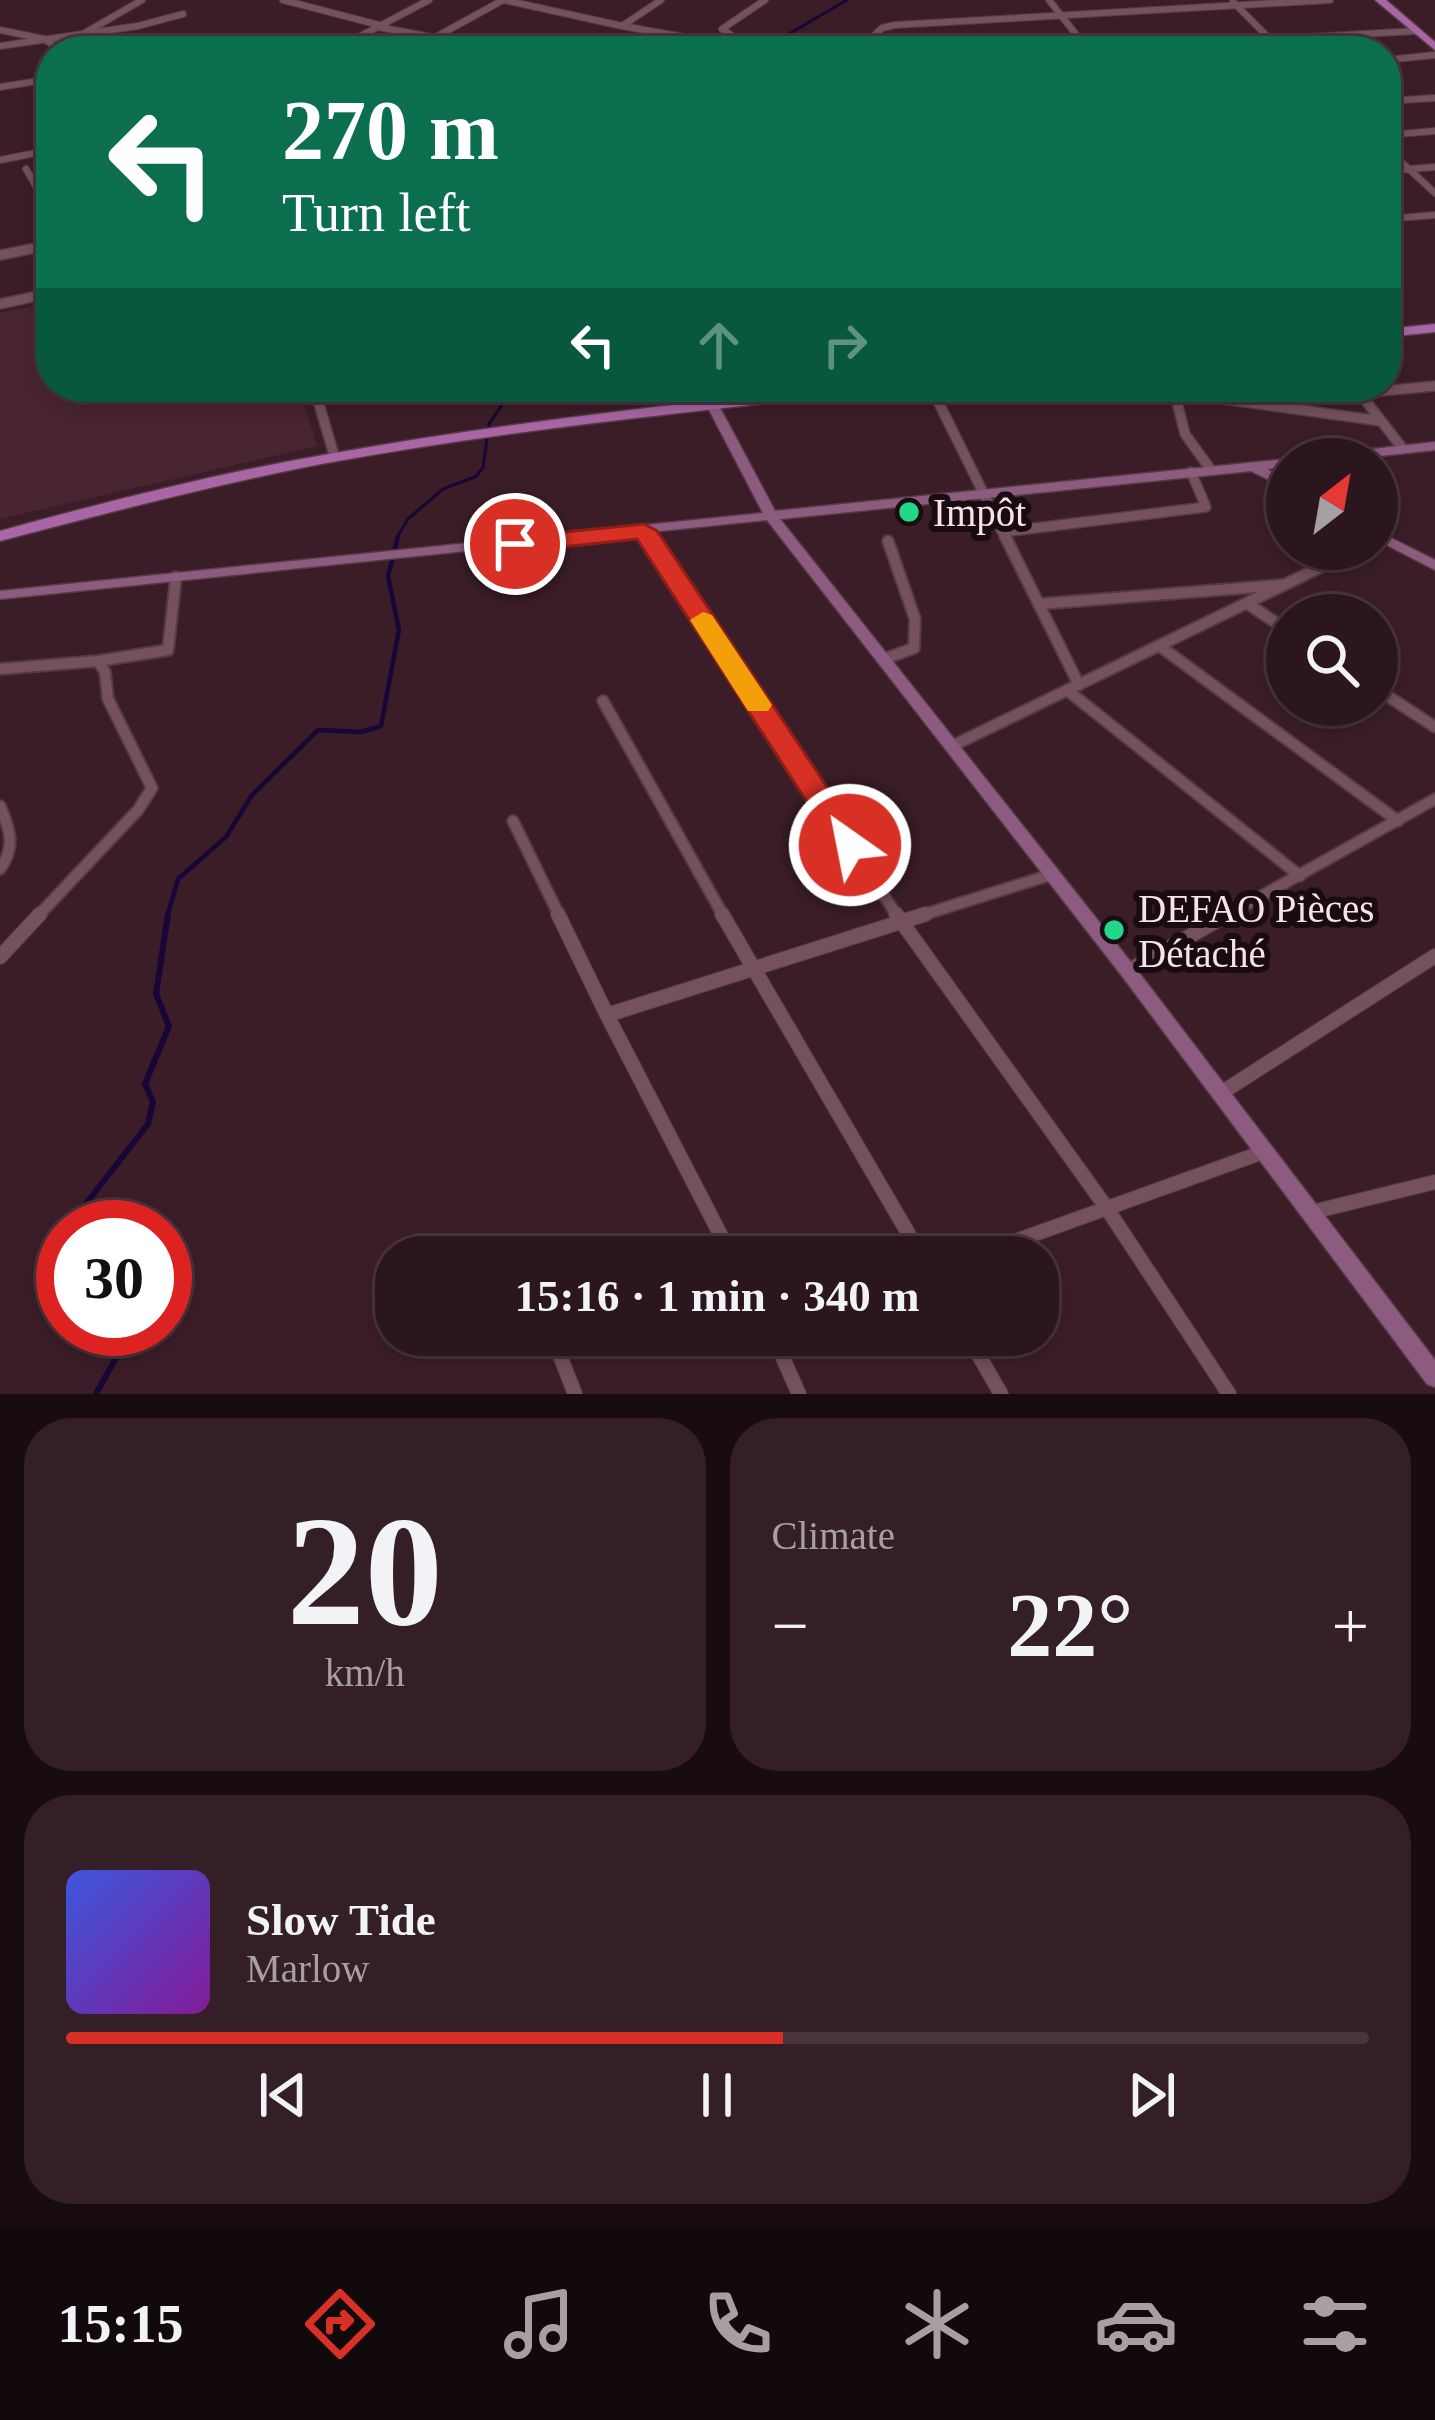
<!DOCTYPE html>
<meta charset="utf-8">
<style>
:root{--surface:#2c161e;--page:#341f27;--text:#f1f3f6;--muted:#a69fa4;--line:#48353c;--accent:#d93025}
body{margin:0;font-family:Georgia,serif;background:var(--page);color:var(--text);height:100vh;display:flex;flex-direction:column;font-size:45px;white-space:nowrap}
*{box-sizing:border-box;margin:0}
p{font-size:39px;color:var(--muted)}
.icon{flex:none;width:66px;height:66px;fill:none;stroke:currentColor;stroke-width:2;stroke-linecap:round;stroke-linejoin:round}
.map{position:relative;height:1394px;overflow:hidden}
.drawer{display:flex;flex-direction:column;gap:24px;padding:24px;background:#180c10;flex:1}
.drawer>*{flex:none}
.top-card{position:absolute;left:36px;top:36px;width:1365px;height:366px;border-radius:48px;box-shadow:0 6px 18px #0003,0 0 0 3px var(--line);background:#0b6e4f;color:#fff;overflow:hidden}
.needle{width:78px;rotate:31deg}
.fabs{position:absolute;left:1266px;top:438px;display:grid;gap:24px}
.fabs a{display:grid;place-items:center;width:132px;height:132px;border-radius:50%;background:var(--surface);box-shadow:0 6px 18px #0003,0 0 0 3px var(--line);font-size:60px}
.speed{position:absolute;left:36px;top:1200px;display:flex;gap:24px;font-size:60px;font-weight:700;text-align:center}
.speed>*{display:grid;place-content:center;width:156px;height:156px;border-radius:50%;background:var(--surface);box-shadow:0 6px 18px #0003,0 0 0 3px var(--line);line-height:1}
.speed .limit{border:18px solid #d22;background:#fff;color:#111}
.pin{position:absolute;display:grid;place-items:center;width:102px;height:102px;color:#fff;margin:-51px;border:6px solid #fff;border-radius:50%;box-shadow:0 3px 12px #0007}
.me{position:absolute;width:132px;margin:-66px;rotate:327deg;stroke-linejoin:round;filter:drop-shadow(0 0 9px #0008)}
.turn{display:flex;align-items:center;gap:42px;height:252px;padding:0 48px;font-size:54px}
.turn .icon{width:156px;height:156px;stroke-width:2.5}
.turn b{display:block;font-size:84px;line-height:102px}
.lanes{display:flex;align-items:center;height:114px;padding:0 48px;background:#0003;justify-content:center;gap:60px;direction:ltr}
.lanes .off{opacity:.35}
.big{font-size:90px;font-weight:600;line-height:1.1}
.drawer .tile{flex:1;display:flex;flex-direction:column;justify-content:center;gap:18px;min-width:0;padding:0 42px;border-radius:48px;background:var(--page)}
.drawer .dial{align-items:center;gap:0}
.dial b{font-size:156px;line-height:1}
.song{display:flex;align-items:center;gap:36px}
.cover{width:144px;height:144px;border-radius:18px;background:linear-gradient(135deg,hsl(230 70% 55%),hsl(290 70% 35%))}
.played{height:12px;border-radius:6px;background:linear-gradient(90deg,var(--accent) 55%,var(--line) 55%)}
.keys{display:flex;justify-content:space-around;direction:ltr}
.heat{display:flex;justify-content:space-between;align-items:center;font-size:66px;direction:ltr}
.drawer .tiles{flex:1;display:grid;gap:24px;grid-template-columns:1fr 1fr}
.tile:last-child{grid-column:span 2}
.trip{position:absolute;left:375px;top:1236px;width:684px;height:120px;border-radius:48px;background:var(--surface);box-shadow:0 6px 18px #0003,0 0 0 3px var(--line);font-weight:600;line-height:120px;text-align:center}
.tabs{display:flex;height:192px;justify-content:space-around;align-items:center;background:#12090c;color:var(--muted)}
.tabs .icon{width:84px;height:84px}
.tabs .current{color:var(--accent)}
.tabs b{font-size:54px;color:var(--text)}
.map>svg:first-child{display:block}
.built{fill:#492433}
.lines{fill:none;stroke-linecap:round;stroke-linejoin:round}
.stream-far2{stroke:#170637;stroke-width:3}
.stream-far1{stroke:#170637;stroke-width:4.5}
.stream{stroke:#170637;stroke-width:6}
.street-far3-casing{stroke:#543b45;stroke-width:8}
.street-far2-casing{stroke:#543b45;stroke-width:12}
.street-far1-casing{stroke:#543b45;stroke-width:14}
.street-casing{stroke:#543b45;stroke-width:16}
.secondary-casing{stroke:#543b45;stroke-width:3}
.primary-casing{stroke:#543b45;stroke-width:3}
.street-far3{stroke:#74515d;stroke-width:6}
.street-far2{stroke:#74515d;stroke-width:9}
.street-far1{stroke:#74515d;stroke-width:10}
.street{stroke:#74515d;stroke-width:14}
.secondary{fill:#8e5b80;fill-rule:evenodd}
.primary{fill:#a965a4;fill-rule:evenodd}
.route{fill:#d93025;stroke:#8d1f18;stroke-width:3}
.slow{fill:#f59e0b}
.poi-dot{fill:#20d887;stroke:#190c11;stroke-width:4.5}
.labels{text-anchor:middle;stroke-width:12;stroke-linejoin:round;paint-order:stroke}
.poi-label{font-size:39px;fill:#f8e2e9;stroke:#190c11;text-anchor:start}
</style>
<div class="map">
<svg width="1435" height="1394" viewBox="0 0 1435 1394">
<rect width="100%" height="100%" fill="#3b1d28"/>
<path class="built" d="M51,302V387H299L317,446L0,519V313Z"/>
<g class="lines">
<path class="stream-far2" d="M770,51L787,35L847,0
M396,539L408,519L443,489L475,477L483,468L489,424L514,387"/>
<path class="stream-far1" d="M167,917L178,879L226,837L252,795L318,730L361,732L381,726L399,630L388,576L398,536"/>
<path class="stream" d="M68,1227L148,1124L153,1102L145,1084L169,1026L156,994L168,914
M96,1394L132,1329"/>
<g class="street-far3-casing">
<path id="street-far3" d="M283,0L379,25
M504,0L622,26L661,0
M1049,0L1089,51
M1233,2L1282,51
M622,26L752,49
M378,27L507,51
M0,30L44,39L62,51
M434,38L503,0
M746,45L722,29L765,0
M0,46L138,26L183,14
M66,51L83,34L142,0
M187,51L231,43
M332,51L429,0
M858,51L882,28L895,25L1330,0
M1066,51L1416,31
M1386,60L1435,55
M0,87L51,79
M1386,101L1435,98
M1386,135L1435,131
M1386,148L1435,193
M0,160L51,150
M26,169L51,212
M1386,171L1435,167
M1386,219L1435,215"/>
</g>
<g class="street-far2-casing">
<path id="street-far2" d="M0,255L51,245
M0,304L51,293
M314,387L334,455
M706,387L712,404
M931,387L1006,539
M1136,387L1381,421
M1355,387L1403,449
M1360,393L1435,386
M1175,394L1185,434L1211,470
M644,531L649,539
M1003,532L1206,507L1191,472"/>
</g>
<g class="street-far1-casing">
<path id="street-far1" d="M647,536L898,917
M1005,536L1079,685
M1039,604L1281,585
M1248,604L1287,630
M1161,647L1398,821
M887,658L914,648L915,619L888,541
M0,669L98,661
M1377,689L1435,727
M1067,690L1300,876
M603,701L724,917
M952,746L1358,549
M0,806C10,829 16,847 0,869
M513,821L560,917
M37,917L138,810L152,788L108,699L105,672L98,661L168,650L176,577
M916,917L1050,875
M1224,917L1435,799"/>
</g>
<g class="street-casing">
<path id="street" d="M558,914L607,1015
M722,914L922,1257
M896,914L1106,1207L1229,1394
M0,957L40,914
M1128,971L1229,914
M1221,1093L1435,956
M1312,1212L1435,1182
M732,1257L607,1015L926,914
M971,1257L1266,1151
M552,1335L575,1394
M967,1335L1001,1394
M773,1336L799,1394"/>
</g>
<g class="secondary-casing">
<path id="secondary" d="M712,400L718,404L775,511L1287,459V467L1267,469L1287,480V489L1251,471L780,519L1134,966L1435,1360V1387L1427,1384L1122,976L767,520L0,599V591L763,513L706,404Z
M1435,442V450L1353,459H1313L1319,455Z
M1377,531L1435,560V570L1377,540Z"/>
</g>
<g class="primary-casing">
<path id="primary" d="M1375,0H1386L1435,42V50Z
M1435,324V332L1386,337V329Z
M836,387H883L876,391C691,412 504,430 321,464C213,485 107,513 0,541V531C109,501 218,473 329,454C497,424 667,405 836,387Z"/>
</g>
<use href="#street-far3" class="street-far3"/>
<use href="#street-far2" class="street-far2"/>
<use href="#street-far1" class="street-far1"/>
<use href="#street" class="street"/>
<use href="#secondary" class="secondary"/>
<use href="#primary" class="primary"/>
</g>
<path class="route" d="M644,524L657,531L861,838L865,845L861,853H840L637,539L515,552L502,544L515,537Z"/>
<path class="slow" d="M703,612L712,615L772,705L768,711H748L690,620Z"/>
<g class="poi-dot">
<circle cx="909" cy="512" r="12"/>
<circle cx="1114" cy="930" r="12"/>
</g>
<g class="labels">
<g class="poi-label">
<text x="933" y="526">Impôt</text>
<text x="1138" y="922">DEFAO Pièces<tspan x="1138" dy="45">Détaché</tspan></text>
</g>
</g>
</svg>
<div class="fabs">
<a><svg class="needle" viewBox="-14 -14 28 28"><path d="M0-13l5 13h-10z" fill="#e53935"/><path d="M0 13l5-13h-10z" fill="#a69fa4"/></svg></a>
<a><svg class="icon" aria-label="search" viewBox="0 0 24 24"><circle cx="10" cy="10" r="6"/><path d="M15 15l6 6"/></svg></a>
</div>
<div class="speed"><div class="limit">30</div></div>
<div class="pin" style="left:515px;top:544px;background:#d93025"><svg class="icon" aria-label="arrive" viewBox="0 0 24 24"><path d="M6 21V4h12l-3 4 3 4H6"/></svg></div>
<svg class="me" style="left:850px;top:845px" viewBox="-20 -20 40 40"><circle r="17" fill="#d93025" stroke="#fff" stroke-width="3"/><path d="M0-11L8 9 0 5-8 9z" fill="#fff"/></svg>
<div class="trip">15:16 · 1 min · 340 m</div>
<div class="top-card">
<div class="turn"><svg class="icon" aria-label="left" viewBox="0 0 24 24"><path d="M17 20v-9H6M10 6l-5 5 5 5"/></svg><div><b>270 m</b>Turn left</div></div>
<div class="lanes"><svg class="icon" aria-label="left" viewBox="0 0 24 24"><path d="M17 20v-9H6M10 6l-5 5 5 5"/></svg><svg class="icon off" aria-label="ahead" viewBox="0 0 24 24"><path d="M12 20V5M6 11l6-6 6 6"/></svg><svg class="icon off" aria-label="right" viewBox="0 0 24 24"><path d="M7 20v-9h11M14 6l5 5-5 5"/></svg></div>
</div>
</div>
<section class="drawer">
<div class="tiles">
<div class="tile dial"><b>20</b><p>km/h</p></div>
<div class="tile"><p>Climate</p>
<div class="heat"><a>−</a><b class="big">22°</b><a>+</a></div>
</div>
<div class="tile">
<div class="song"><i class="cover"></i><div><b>Slow Tide</b><p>Marlow</p></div></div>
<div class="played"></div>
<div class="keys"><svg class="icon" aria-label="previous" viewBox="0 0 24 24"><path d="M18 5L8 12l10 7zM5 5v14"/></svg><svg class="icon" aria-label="pause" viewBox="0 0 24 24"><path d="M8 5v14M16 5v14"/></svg><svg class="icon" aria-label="next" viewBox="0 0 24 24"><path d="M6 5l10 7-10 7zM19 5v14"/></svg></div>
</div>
</div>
</section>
<nav class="tabs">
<b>15:15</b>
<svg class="icon current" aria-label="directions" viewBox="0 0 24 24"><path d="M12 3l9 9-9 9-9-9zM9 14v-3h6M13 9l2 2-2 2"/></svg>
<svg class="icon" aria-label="music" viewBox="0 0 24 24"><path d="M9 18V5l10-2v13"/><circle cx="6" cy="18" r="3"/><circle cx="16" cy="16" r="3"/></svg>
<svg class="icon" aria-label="phone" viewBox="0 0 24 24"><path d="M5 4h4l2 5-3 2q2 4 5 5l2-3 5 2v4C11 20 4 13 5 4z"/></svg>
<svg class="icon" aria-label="climate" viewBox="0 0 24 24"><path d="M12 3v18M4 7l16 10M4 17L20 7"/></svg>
<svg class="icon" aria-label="car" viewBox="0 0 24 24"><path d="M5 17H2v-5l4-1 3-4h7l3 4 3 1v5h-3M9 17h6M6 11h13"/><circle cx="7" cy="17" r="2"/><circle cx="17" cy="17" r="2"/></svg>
<svg class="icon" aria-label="filters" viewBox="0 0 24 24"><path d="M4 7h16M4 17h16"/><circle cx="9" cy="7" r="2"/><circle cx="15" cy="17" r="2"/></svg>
</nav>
